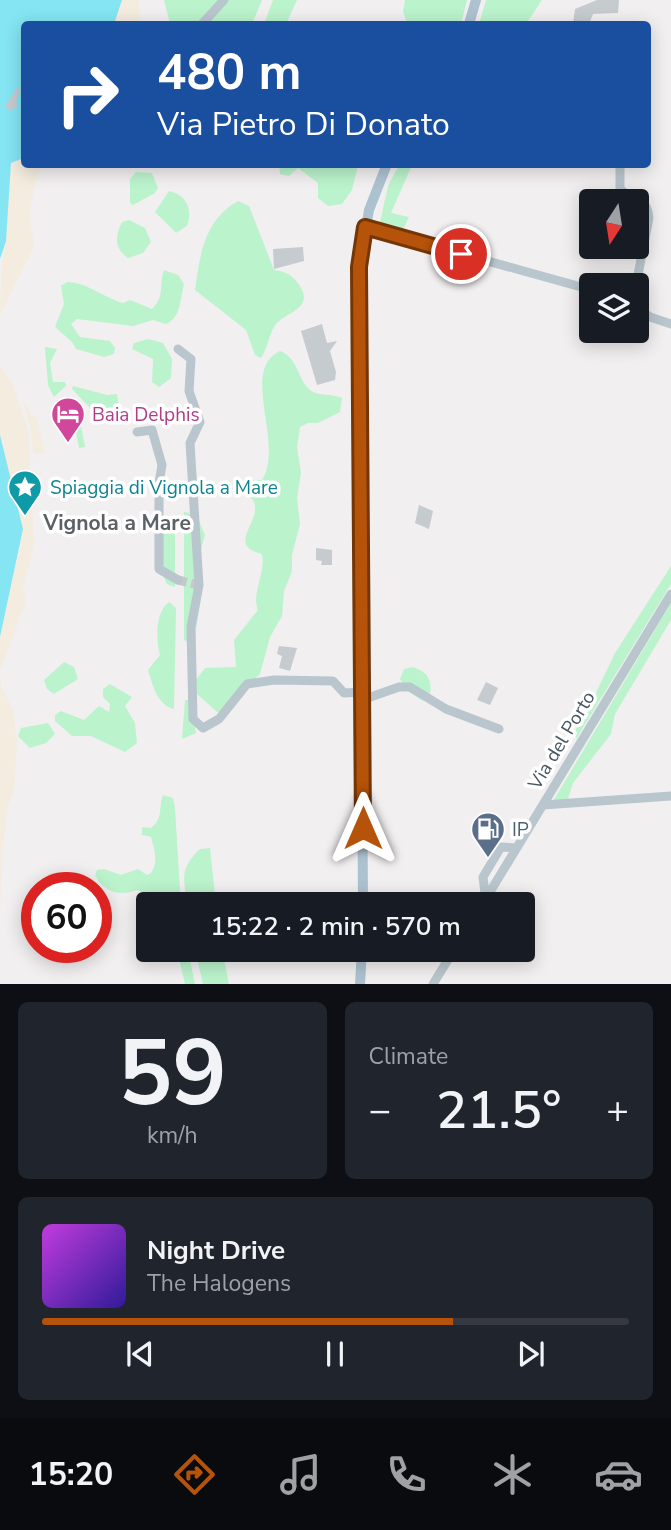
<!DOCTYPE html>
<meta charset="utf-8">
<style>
:root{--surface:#171b24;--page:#20242c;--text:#f1f3f6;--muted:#9ea1a6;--line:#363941;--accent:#b45309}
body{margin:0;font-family:"Nunito Sans",sans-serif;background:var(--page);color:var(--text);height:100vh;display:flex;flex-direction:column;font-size:26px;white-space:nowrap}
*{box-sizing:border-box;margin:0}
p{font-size:23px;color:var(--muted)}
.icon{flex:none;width:38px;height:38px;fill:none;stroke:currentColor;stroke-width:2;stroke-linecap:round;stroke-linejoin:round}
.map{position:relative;height:984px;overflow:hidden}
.details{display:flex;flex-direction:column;gap:18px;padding:18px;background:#0d0f14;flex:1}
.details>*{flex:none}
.guide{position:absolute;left:21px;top:21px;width:630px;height:147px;border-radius:7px;box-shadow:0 4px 18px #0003;background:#1a4fa0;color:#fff;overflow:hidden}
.needle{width:46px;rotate:192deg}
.tools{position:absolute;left:579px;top:189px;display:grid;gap:14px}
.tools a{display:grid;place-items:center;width:70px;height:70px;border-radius:7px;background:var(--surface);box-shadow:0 4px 18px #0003;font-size:35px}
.speed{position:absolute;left:21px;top:872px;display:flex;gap:14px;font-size:35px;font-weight:700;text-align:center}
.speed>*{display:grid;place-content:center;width:91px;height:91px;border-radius:50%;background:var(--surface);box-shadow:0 4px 18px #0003;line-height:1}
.speed .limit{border:10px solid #d22;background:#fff;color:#111}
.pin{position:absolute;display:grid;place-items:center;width:60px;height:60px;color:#fff;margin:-30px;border:4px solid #fff;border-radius:50%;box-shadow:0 2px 7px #0007}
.me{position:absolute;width:77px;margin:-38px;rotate:0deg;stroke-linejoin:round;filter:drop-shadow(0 0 5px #0008)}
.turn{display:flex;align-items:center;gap:24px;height:147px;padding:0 21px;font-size:32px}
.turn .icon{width:91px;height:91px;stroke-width:2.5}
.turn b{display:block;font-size:49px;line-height:60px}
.big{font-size:52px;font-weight:600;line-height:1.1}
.details .tile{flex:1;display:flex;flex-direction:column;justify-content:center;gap:10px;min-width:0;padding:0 24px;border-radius:10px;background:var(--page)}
.details .dial{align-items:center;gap:0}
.dial b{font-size:91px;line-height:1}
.song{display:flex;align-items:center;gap:21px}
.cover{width:84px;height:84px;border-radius:10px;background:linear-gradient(135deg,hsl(290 70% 55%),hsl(250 70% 35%))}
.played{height:7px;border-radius:4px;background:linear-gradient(90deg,var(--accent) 70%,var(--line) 70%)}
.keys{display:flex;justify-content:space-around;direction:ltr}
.heat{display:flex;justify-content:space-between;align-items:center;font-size:38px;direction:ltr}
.details .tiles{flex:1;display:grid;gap:18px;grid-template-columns:1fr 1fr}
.tile:last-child{grid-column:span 2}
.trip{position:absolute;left:136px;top:892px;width:399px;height:70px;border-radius:7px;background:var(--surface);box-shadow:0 4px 18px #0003;font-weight:600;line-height:70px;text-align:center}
.dock{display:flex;height:112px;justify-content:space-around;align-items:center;background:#090b0e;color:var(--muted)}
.dock .icon{width:49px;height:49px}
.dock .selected{color:var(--accent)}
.dock b{font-size:32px;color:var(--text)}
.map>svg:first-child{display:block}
.green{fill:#bbf3cc}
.sand{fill:#f4ecdf}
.water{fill:#85e5f3}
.building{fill:#c6cbd0}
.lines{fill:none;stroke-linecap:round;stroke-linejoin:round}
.minor-tunnel{stroke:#c7c8cc;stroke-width:9;stroke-dasharray:9 4.5;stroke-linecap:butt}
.minor{stroke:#bac6ce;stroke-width:9}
.major{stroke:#adc2d0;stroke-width:10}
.route-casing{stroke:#753606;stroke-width:18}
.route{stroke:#b45309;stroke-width:12}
.labels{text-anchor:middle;stroke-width:7;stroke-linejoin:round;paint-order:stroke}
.hotel-label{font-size:19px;fill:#b23c85;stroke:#fff;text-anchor:start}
.culture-label{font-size:19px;fill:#0d838f;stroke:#fff;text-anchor:start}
.street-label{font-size:19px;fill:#46555f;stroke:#fff}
.service-label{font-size:19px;fill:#4e5e75;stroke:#fff;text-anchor:start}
.neighbourhood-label{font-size:21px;font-weight:bold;fill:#5b6165;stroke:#fff}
</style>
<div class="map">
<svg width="671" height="984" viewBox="0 0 671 984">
<rect width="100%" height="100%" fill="#f2eff0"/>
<path class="green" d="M164,0H262L252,24H170Z
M273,0H297L286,24H264Z
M405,0H467L461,24H407L403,11Z
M486,0H542L526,24H479Z
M279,164H358V165L352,190L342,204L328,206L318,198V183L298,168L289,176L280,174Z
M399,165H412L391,213L409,217L400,236L379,227L388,186Z
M136,172L152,173L158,188L155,193L133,205L130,203V179Z
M169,191C187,195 193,210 187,226L176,233L155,212Z
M238,201L249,206L274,270C284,271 291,274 297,282C319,310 282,312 274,327C268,337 268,348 261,358L255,355L246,330L195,290C200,255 204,220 238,201Z
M129,220L145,228L151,242L143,253L128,258C114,249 115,236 122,222Z
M164,270L178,275L184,284C180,299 181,318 166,324L153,320L133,326L77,319L71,324L80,337L110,341L115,348L114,354L104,357L76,349L72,342L55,327L64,304L61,286L67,282C86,282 105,298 123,303L130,300L152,309C166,295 158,286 164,270Z
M148,339L163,343L172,359L171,378L159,387L152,382L153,359L132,349L134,343Z
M45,347L57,349L50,363L53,382H65L66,386L54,397L48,385Z
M280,351C299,359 296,377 310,390C319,397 332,393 342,398L340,412L318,423H308L300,427L297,447L301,473L297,498L300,524L292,555V571L284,591L282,616L270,637L260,674L221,713L217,712L195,692V681L205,668L236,667L234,640L258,610C251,594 266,573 262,554C225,545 262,522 254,502C252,498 246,494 244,489V481L262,480C285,443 239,370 280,351Z
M73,386L107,395L117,394L119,408H105L101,402L100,409L94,412L72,389Z
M68,396L78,410L85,447L79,448L71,407L62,401Z
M184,512L196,514L205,535L199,557L201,599L196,629L188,643L184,640Z
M168,522L175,529V587L167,584L164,578L161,533Z
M671,566V584L576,739V723L591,703L615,653Z
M169,602L176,608L174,709C158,706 152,684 148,670L160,655C156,640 155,612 169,602Z
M671,603V620L615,714L611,734L573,783L567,802L552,803Z
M64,662L74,667L78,679L54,694L47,689L44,680Z
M412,667C425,670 433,679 430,693L423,701L407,691L400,679L404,669Z
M110,684L132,697L125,706L135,723L137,743L125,752L91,736H72L55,721V715L61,711L84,720L99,706L109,712L110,704L103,697V689Z
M185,700H190L196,733L182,739Z
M48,723L55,734L46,743L30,748L18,736L21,728Z
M163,795L173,798L175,808L181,905H150L154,896L137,890C121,897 103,892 95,875L97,870L104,869L121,875L138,869L147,875L151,873C159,862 154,849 151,837L142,835V827L151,828C164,818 158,806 163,795Z
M210,848L216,905H187C184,877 179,869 200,849Z
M177,950H188L195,984H185Z
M195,950H222L229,984H203Z"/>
<path class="sand" d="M122,0H139L140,24H114Z
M24,158V164L40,165L29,211L34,246L0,315C0,264 8,215 11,163Z
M0,366L12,382L28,431L34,543L23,586L26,602L0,671V638L22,535L0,435Z
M22,398L31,415L36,417L45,453H33L31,427Z
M0,678L2,689L13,709L17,742L14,790L8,807L3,844L0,910Z"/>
<path class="water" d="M0,0H122L114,24H24V158L11,163L6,241L0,259Z
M0,435L23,529L0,637Z"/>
<path class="building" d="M597,0H619L618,13L593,14L589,24H573L575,9Z
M18,87L21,88L16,102L18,106L10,111L5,106Z
M303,247L304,261L274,269L273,249Z
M322,324L327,343L337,341L330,351L336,372L335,380L317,385L301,331Z
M419,505L433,511L429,529L415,523Z
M316,548L332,550V565H321L322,561L316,560Z
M279,646L297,648L290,671L279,668L282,656L277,654Z
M486,682L498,688L490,705L477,700Z"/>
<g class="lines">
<path class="minor-tunnel" d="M178,580L199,585"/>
<path class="minor" d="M202,24L224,0
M620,164V189C632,201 647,196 649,218L636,285
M365,227L592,290
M637,308L650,317L671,324
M178,349L191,359L189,391L200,422L190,443L199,585L191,627L193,719L203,728L219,719L247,684L274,680L333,681L344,693L362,692
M137,432L152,430L162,465L159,483V569L178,580
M362,700L399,687H410L446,709L499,729
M543,805L671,796
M488,895L485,893L483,877L501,847L516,848
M482,905L671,594
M433,984L454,950"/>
<path class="major" d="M469,24L476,0
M363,905L359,267L369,210L387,164
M360,984L362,950"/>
</g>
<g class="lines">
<g class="route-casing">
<path id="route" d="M363,828L359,267L365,227L461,254"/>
</g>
<use href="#route" class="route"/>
</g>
<defs>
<g id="hotel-pin" transform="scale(1.75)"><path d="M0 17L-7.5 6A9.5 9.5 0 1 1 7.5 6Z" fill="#d1479c" stroke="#fff"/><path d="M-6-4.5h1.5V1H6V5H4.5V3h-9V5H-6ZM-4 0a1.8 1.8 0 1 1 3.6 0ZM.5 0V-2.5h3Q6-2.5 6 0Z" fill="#fff"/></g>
<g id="sight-pin" transform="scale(1.75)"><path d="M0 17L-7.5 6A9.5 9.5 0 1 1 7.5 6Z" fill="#0f9aa8" stroke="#fff"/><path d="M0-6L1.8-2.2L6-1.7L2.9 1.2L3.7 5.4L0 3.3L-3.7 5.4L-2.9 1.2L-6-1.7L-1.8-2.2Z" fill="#fff"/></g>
<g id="fuel-pin" transform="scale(1.75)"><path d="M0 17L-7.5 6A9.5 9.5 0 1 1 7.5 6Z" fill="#5c6f8a" stroke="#fff"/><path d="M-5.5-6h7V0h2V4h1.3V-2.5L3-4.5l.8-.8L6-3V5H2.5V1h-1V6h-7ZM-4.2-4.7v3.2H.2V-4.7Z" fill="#fff"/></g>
</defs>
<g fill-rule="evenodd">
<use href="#hotel-pin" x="68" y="414"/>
<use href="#sight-pin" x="25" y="487"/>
<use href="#fuel-pin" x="488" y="829"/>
</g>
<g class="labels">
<g class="hotel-label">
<text x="92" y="421">Baia Delphis</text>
</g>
<g class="culture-label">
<text x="50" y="494">Spiaggia di Vignola a Mare</text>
</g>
<g class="street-label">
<text transform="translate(561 740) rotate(-59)" y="7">Via del Porto</text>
</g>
<g class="service-label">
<text x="512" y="836">IP</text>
</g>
<g class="neighbourhood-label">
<text x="117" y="530">Vignola a Mare</text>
</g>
</g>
</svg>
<div class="tools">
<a><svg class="needle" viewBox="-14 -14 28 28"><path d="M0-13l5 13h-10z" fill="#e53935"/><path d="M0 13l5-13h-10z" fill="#9ea1a6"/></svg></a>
<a><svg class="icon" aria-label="layers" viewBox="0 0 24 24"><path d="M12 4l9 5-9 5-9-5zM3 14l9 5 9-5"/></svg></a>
</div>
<div class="speed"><div class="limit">60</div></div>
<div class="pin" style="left:461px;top:254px;background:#d93025"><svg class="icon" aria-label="arrive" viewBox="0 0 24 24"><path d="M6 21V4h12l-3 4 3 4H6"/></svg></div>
<svg class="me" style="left:363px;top:828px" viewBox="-20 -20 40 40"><path d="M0-17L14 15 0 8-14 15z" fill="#b45309" stroke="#fff" stroke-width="4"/></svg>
<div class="trip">15:22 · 2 min · 570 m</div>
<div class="guide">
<div class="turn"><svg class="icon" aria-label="right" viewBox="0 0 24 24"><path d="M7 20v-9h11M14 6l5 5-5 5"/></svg><div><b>480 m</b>Via Pietro Di Donato</div></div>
</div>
</div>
<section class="details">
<div class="tiles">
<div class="tile dial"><b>59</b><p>km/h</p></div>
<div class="tile"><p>Climate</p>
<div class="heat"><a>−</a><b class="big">21.5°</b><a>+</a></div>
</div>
<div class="tile">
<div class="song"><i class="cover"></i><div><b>Night Drive</b><p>The Halogens</p></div></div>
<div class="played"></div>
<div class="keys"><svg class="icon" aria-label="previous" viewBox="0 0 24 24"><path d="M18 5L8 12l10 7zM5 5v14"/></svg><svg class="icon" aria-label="pause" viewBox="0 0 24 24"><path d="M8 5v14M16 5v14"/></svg><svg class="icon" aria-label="next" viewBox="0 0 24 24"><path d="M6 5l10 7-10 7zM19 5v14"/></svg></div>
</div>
</div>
</section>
<nav class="dock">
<b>15:20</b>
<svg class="icon selected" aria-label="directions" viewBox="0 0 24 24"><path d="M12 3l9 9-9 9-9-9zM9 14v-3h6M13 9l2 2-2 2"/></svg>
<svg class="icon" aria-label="music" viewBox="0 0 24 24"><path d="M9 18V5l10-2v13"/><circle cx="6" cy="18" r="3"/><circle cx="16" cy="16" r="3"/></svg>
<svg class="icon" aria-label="phone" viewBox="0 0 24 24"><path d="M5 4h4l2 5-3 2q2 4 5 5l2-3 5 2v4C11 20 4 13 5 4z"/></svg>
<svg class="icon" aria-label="climate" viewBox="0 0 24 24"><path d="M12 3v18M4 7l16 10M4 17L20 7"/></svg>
<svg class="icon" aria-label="car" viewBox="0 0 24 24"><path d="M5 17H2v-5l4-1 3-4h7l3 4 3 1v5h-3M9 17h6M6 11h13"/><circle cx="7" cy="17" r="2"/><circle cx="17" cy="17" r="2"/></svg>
</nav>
